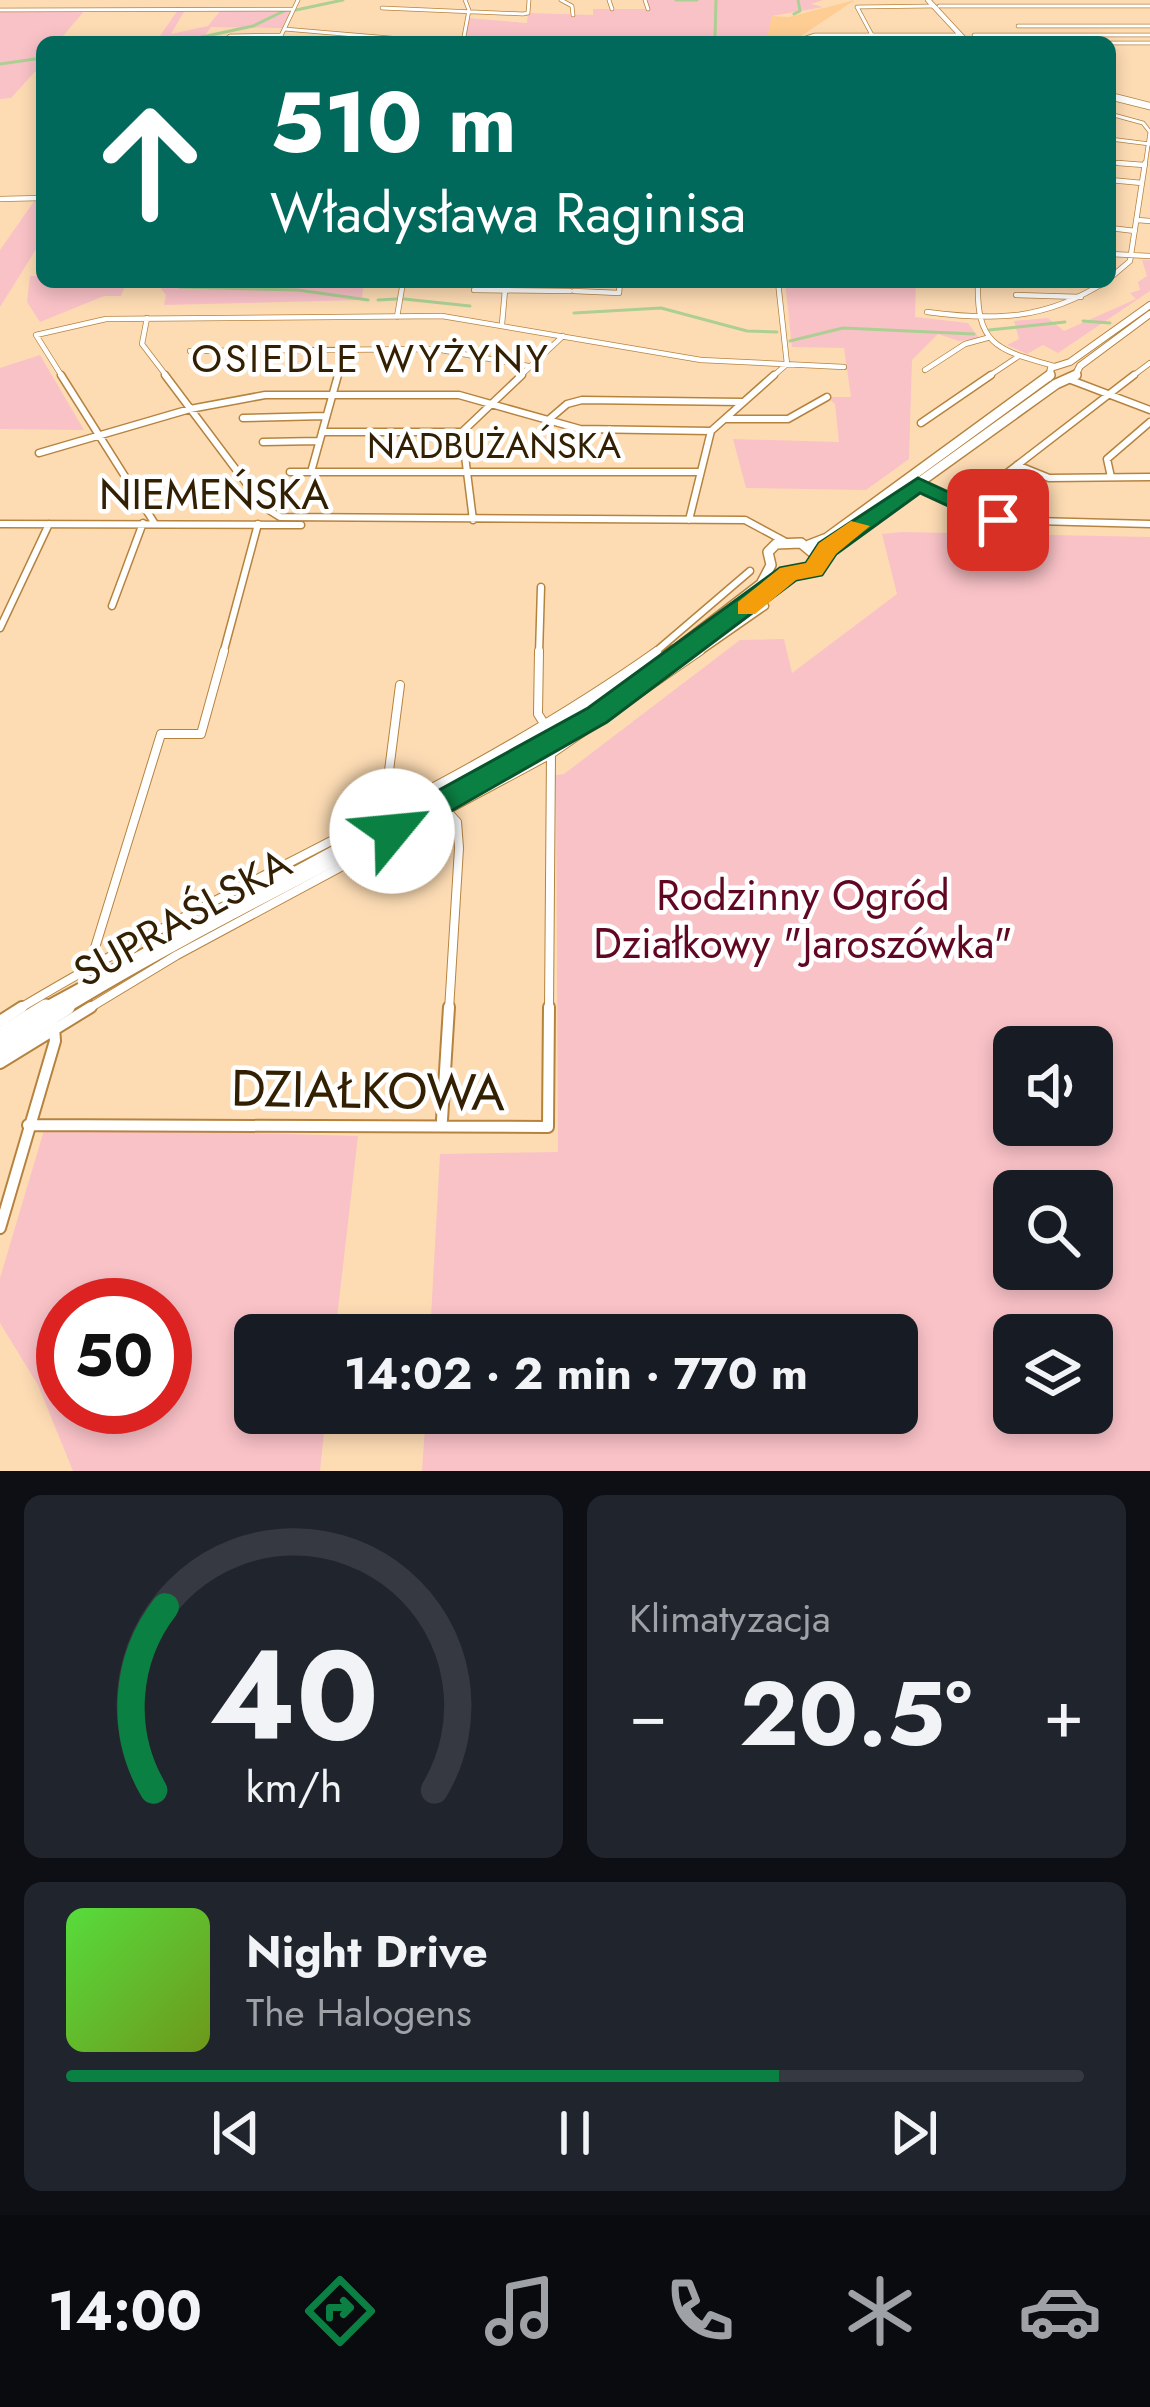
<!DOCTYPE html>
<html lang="pl">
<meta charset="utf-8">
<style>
:root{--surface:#171b24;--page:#20242c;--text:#f1f3f6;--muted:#9ea1a6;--line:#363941;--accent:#0b8043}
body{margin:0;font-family:Jost,sans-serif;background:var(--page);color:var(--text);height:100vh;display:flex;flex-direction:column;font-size:45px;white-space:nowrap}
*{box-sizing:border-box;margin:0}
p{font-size:39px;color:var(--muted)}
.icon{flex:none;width:66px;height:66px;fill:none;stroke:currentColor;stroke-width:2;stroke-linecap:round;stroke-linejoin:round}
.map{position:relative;height:1471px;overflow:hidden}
.side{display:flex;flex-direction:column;gap:24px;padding:24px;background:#0d0f14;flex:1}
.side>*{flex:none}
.guide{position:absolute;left:36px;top:36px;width:1080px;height:252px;border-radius:18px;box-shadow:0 6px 18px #0003;background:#00695c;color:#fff;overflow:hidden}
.fabs{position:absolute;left:993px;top:1026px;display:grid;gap:24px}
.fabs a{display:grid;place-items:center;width:120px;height:120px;border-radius:18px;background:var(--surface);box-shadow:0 6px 18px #0003;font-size:60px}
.speed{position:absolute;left:36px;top:1278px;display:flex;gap:24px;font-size:60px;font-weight:700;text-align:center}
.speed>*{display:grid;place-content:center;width:156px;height:156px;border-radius:50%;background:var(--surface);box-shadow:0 6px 18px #0003;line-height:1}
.speed .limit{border:18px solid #d22;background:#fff;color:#111}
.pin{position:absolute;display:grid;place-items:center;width:102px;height:102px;color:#fff;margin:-51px;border-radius:24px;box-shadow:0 6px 18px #0006}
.me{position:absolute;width:132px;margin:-66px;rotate:62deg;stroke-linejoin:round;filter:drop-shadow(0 0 9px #0008)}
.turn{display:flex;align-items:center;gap:42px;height:252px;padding:0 36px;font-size:54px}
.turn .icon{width:156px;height:156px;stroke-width:2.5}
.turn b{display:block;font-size:84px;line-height:102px}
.big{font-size:90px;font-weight:700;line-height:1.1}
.side .tile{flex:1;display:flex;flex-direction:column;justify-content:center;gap:18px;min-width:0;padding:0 42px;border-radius:18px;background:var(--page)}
.side .dial{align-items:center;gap:0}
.dial svg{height:312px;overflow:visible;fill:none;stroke:var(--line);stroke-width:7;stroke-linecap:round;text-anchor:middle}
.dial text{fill:var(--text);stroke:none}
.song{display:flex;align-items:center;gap:36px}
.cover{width:144px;height:144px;border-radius:18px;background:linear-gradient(135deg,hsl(110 70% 55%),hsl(80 70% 35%))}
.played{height:12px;border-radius:6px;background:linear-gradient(90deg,var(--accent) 70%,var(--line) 70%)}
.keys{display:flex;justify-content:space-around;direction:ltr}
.heat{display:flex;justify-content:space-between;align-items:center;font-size:66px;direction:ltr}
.side .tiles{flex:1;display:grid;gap:24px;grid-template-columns:1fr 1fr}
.tile:last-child{grid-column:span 2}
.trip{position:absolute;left:234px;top:1314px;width:684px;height:120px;border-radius:18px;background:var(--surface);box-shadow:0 6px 18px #0003;font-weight:700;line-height:120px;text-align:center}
.dock{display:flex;height:192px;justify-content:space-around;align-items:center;background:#090b0e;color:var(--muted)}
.dock .icon{width:84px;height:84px}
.dock .selected{color:var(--accent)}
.dock b{font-size:54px;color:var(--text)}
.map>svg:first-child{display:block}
.built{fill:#fdcd93}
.green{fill:#f9c2c7;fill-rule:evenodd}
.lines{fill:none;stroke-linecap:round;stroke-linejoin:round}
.stream{stroke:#adcf93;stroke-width:3}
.minor-far4-casing{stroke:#b6833f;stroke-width:4.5}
.minor-far3-casing{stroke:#b6833f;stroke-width:6}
.minor-far2-casing{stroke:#b6833f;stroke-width:9}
.minor-far1-casing{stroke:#b6833f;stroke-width:10}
.minor-casing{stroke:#b6833f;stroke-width:14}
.major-far4-casing{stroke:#b6833f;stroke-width:6}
.major-far3-casing{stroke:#b6833f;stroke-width:8}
.major-far2-casing{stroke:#b6833f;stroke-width:12}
.major-far1-casing{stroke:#b6833f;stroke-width:14}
.major-casing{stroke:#b6833f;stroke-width:18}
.minor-far4{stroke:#fff;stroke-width:3}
.minor-far3{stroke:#fff;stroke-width:4.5}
.minor-far2{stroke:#fff;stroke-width:6}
.minor-far1{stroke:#fff;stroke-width:8}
.minor{stroke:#fff;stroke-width:10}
.major-far4{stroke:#fff;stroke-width:4.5}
.major-far3{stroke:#fff;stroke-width:6}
.major-far2{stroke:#fff;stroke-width:9}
.major-far1{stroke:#fff;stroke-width:10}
.major{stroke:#fff;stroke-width:15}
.route{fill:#0b8043;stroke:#07532c;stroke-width:3}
.slow{fill:#f59e0b}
.labels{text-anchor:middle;stroke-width:9;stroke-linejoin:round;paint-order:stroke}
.far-street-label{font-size:36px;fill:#331f02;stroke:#fff}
.far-neighbourhood-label{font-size:39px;letter-spacing:3px;fill:#331f02;stroke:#fff}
.street-label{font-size:42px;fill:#331f02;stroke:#fff}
.park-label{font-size:42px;fill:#610722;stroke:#fff}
.near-street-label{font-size:51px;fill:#331f02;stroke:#fff}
</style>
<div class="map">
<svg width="1150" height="1471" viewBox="0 0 1150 1471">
<rect width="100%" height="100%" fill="#fddcb4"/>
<path class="built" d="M855,0L792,42H766L771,16L789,17Z"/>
<path class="green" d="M645,0H823L811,4L823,7L772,16L766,42L464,41L467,18L527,23L528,13L593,15V9H647Z
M291,9L282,28L211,27L200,42H145L157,40L178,10H185L171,34L208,26L221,10Z
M85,10L58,42H42V64L11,98L0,99V11Z
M35,200H42V240L0,307V250Z
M1142,260H1150V291L1058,353L1043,345L1027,354L1007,345L1019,339L1014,321L1048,318L1064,331L1136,299L1130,293L1140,290L1138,282L1147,276Z
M30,276H42V282H329L363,288L362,300L164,305L166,295L156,282L125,286L121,296H104L40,322L27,302Z
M785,282H916L915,317L968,323L979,338L959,341L938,334L912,360L909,459L866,490L746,488L733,439L839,442L835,404L827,397H851L844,348L792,347Z
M40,355L84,430L0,429V368Z
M902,532L1150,537V1471H422L426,1413H897V1335H430L440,1154L558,1152L556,775L564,774L740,640L784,639L792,673L897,594L882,534ZM1014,1047H1092V1125H1014ZM1014,1191H1092V1269H1014ZM1014,1335H1092V1413H1014Z
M45,1127L358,1136L335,1335H255V1413H326L320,1471H73L38,1385L0,1323V1278ZM63,1305H165V1407H63Z"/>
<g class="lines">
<path class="stream" d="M676,0H697
M296,10L343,0
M794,14L800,11L798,0
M179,42L253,26L286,10
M646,42L715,38L716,0
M0,64L42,58
M179,287L298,290L368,300
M404,299L470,306
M378,300L396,299
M574,313L661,308L747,331L777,332
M1083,321L1110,323
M989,330L1065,322
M790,341L843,328L974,334"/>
<g class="minor-far4-casing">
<path id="minor-far4" d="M561,0L572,6L573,15
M609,0L612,9
M645,0L648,9
M939,6H1150
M382,8L523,14L528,13L529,0
M0,10L294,9
M1018,26H1150
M284,29L437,42
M872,35L857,7L933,6
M974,35H1150
M223,42L230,36L281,35
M278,42L298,0
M463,42L469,10L465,0
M794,42L815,35H958
M1110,43H1150
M1110,98L1150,108
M1110,114L1143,123L1150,132L1145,166
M1110,139L1150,144
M1110,162L1144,165"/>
</g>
<g class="minor-far3-casing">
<path id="minor-far3" d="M1118,163L1144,165
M1110,180L1142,183
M0,199L42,198
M1137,220L1150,221
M1110,228L1135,231
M1110,254L1150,256
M1110,278L1130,261L1145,163
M978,282C976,346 998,350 1054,366
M474,290L570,291
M574,291L619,293L620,282
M1016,295L1081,297
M927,312C996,321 1045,320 1105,282
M397,317L403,282
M147,318L142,344L168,378
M502,324L505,290
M190,351L436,349L528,366
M925,370L965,344L987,338
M63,378L36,335L106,319L442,316L701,360L844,367
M337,378L345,349
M518,378L563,336
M771,378L787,364L778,282
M986,378L1019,356
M1130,378L1150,363"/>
</g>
<g class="minor-far2-casing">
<path id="minor-far2" d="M61,375L155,524
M165,375L264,507L280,517L745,520L784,541
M1071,380L1150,410
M243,418L325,416
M727,419H788L827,397
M546,422L567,404L582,400L743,402
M921,423L991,375
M322,432H462
M263,442L319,441
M39,453L190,409L265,395H459L580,429L711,431
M1017,465L1049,478L1150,477
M290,472H697
M311,472L338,375
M1111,477L1107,459L1150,422
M918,484L998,520L1150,524
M963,507L1134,375
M473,520L462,432L522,375
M689,520L711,431L774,375
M0,524L301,525
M112,606L143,523
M0,628L49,524
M223,654L258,524
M539,654L541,587
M653,654L750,571
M696,654L765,606"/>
</g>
<g class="minor-far1-casing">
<path id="minor-far1" d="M539,651L538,714L545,725
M390,808L386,794L400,685
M447,811L457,822L459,848L449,1010
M96,963L94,951L161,734H201L224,651
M17,1010C227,883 457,793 657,651
M86,1010L177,955L551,754L700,651
M549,1010L551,754"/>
</g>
<g class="minor-casing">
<path id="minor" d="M0,1021L22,1007
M0,1063L91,1007
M442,1120L449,1007
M28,1125L548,1127L549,1007
M0,1228L55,1041L54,1026"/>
</g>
<g class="major-far4-casing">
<path id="major-far4" d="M928,0L967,42
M1110,95L1150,105"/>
</g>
<g class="major-far3-casing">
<path id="major-far3" d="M1049,378L1051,368L1070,362L1150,305
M1074,378L1080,366L1150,314"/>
</g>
<g class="major-far2-casing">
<path id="major-far2" d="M809,545L827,538L1050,375
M785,573L814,570L828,548L1056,384L1076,375
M670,654L761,584L771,565L768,552L776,544L801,543L819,558
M684,654L789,574"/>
</g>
<g class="major-far1-casing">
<path id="major-far1" d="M41,1010L485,769L674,651
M62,1010C268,884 493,795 688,651"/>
</g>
<g class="major-casing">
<path id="major" d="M0,1035L46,1007
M0,1050L67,1007"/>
</g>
<use href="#minor-far4" class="minor-far4"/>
<use href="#minor-far3" class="minor-far3"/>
<use href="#minor-far2" class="minor-far2"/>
<use href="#minor-far1" class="minor-far1"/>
<use href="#minor" class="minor"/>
<use href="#major-far4" class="major-far4"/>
<use href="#major-far3" class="major-far3"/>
<use href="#major-far2" class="major-far2"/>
<use href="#major-far1" class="major-far1"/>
<use href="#major" class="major"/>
</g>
<path class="route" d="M918,478L1009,520L990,525L920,493L836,554L822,575L796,580L607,722L402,839H381L377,831L381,822L588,708L780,568L806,563L819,543Z"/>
<path class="slow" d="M851,521L870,526L836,554L822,575L796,580L755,614H738V602L780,568L806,563L819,543Z"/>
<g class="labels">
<g class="far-street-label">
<text x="494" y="458">NADBUŻAŃSKA</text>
</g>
<g class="far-neighbourhood-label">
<text x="371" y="372">OSIEDLE WYŻYNY</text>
</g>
<g class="street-label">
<text x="214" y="509">NIEMEŃSKA</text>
<text transform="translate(182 917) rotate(-29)" y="15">SUPRAŚLSKA</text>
</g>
<g class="park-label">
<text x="803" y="910">Rodzinny Ogród<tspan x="803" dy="48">Działkowy "Jaroszówka"</tspan></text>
</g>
<g class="near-street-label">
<text transform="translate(368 1090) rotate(1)" y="18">DZIAŁKOWA</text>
</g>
</g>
</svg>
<div class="fabs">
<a><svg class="icon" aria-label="sound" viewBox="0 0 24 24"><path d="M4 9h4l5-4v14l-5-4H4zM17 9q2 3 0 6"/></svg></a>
<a><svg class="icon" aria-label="search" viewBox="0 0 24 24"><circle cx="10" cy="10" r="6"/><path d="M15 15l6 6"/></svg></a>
<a><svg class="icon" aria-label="layers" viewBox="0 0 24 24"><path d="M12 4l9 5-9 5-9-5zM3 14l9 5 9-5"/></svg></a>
</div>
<div class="speed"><div class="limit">50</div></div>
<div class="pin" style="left:998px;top:520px;background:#d93025"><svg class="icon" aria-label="arrive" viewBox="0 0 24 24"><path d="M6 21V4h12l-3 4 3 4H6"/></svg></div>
<svg class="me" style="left:392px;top:831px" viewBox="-20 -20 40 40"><circle r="19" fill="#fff"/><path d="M0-13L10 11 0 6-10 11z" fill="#0b8043"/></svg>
<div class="trip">14:02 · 2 min · 770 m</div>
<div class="guide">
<div class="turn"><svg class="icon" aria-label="ahead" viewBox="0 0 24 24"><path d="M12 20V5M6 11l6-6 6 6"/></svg><div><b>510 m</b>Władysława Raginisa</div></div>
</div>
</div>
<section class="side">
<div class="tiles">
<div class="tile dial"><svg viewBox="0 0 100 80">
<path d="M14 69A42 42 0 1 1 86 69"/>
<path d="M14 69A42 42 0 0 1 17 22" stroke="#0b8043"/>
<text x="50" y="56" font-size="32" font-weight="700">40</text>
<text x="50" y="72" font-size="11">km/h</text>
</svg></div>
<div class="tile"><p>Klimatyzacja</p>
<div class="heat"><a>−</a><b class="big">20.5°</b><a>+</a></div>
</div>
<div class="tile">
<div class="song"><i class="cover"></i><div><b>Night Drive</b><p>The Halogens</p></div></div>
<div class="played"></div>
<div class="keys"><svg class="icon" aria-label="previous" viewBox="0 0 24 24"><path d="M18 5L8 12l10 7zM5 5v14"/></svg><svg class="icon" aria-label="pause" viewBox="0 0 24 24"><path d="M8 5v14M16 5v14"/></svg><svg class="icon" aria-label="next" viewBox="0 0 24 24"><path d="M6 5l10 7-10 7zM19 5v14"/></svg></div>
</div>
</div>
</section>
<nav class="dock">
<b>14:00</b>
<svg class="icon selected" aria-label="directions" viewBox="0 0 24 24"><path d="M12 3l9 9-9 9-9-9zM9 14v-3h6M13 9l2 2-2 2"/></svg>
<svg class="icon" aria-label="music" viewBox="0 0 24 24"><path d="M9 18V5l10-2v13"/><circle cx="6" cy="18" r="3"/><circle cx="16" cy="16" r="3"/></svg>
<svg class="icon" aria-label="phone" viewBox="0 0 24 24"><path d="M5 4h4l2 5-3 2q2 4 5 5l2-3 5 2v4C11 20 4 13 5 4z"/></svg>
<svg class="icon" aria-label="climate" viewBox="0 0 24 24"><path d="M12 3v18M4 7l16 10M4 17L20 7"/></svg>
<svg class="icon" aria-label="car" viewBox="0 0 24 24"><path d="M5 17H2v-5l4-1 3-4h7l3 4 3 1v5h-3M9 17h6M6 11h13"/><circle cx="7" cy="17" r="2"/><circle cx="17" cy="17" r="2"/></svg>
</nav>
